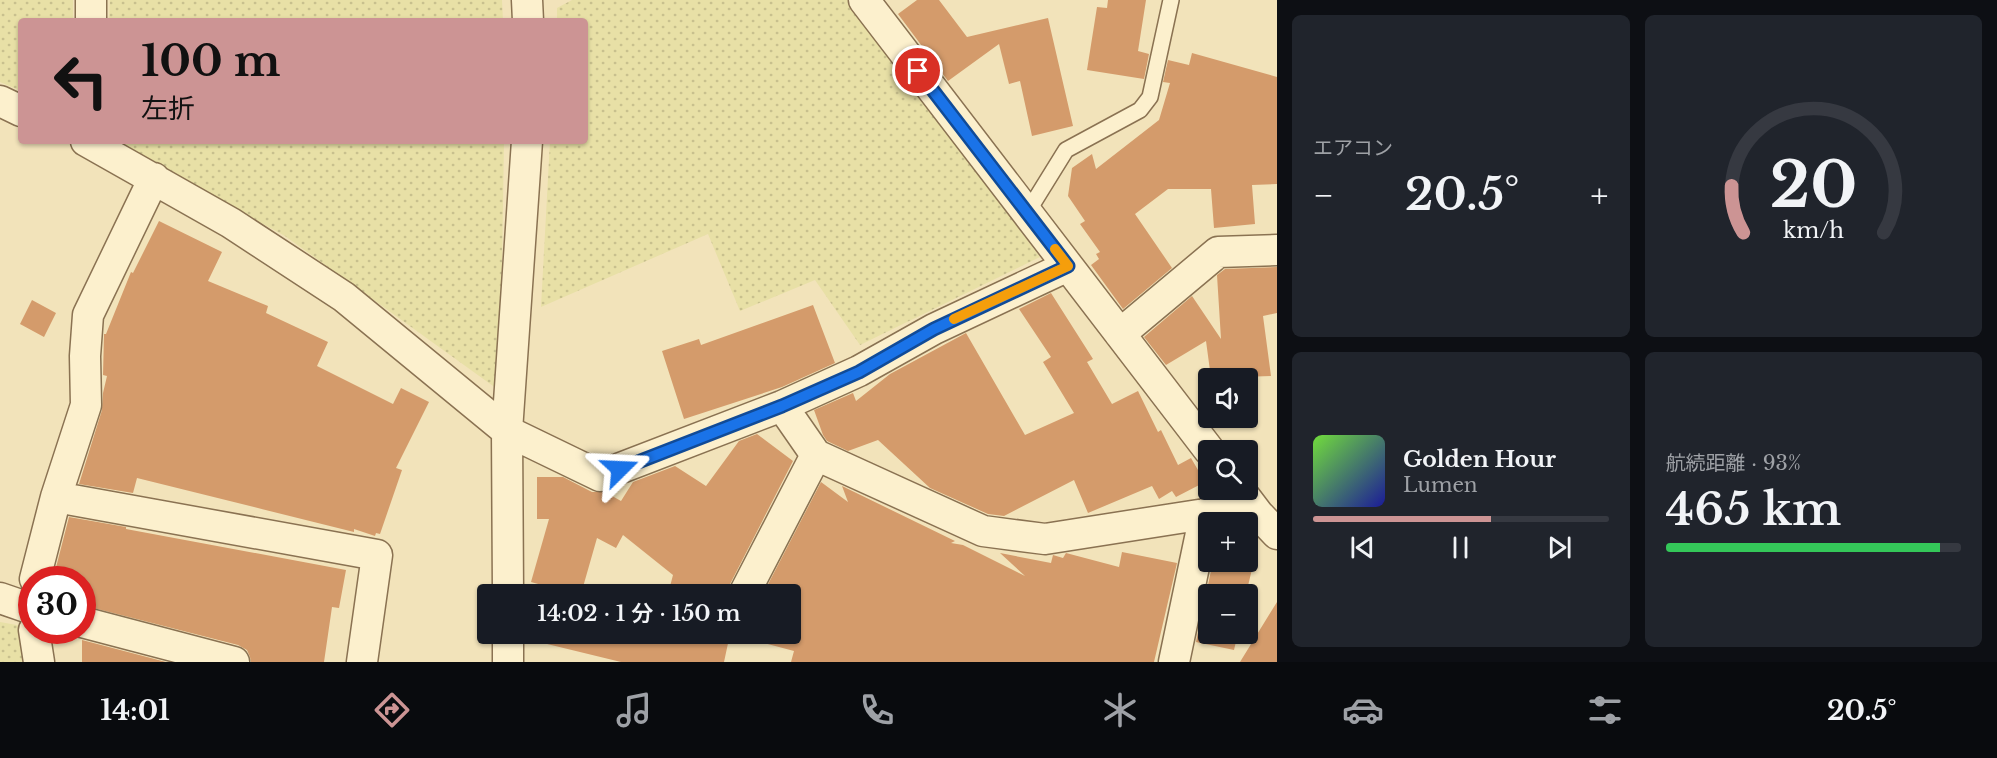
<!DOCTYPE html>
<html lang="ja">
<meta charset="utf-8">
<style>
:root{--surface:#171b24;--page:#20242c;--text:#f1f3f6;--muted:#9ea1a6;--line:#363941;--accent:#cc9494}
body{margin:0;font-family:"Libre Baskerville","Noto Sans JP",serif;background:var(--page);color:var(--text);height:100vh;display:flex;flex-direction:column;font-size:22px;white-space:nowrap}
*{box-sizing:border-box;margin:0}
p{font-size:20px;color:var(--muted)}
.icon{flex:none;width:33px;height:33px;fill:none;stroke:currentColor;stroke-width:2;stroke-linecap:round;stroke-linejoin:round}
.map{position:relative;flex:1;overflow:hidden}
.details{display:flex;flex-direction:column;gap:15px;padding:15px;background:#0d0f14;width:720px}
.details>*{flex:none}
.top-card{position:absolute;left:18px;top:18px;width:570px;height:126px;border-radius:6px;box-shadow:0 2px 4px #0004;background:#cc9494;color:#111;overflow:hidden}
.controls{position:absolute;left:1198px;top:368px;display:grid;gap:12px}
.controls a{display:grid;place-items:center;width:60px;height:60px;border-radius:6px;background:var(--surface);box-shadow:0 2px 4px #0004;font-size:30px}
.speed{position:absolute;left:18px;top:566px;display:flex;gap:12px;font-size:30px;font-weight:700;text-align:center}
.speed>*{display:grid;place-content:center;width:78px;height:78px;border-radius:50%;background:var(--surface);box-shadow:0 2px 4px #0004;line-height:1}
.speed .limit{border:9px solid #d22;background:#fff;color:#111}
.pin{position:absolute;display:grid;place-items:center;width:51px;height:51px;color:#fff;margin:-26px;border:3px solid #fff;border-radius:50%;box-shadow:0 2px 6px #0007}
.me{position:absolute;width:66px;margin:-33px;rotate:69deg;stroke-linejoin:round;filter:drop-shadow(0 0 4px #0008)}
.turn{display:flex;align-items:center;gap:21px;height:126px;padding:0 24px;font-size:27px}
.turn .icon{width:78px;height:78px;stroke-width:2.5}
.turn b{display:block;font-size:42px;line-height:51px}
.big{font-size:45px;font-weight:600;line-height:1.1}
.details .widget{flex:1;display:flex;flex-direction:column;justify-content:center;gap:9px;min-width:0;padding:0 21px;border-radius:9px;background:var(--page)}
.details .dial{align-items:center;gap:0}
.dial svg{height:156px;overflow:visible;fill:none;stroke:var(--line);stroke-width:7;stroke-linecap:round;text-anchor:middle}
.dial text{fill:var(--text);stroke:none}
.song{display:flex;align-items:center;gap:18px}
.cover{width:72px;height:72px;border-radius:9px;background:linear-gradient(135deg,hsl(100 70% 55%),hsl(240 70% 35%))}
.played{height:6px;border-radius:3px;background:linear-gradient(90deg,var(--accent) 60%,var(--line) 60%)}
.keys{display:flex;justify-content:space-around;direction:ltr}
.heat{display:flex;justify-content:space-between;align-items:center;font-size:33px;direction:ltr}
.charge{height:9px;border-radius:4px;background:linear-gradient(90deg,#34c759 93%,var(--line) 0)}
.details .tiles{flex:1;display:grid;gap:15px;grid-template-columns:repeat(2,1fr)}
.trip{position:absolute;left:477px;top:584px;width:324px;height:60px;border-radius:6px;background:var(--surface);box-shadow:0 2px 4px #0004;font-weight:600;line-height:60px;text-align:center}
.dock{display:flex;height:96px;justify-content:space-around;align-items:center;background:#090b0e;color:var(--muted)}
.dock .icon{width:42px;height:42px}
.dock .selected{color:var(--accent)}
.dock b{font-size:27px;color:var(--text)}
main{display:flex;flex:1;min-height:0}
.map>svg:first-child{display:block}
.farmland{fill:url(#farmland-dots)}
.building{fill:#d49b6b}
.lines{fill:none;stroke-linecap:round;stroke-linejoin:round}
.service-casing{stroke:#8a7252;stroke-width:18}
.minor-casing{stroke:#8a7252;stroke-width:33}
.service{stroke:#fcf0cd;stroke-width:15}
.minor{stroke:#fcf0cd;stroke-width:30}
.route-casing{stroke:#114b97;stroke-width:15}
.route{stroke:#1a73e8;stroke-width:10}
.slow{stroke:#f59e0b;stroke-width:10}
</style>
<main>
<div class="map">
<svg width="1277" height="662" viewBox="0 0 1277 662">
<defs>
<pattern id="farmland-dots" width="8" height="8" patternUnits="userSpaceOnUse" patternTransform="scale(1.5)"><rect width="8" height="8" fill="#e8e0a6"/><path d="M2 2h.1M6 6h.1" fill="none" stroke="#c8c08e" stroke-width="1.8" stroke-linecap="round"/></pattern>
</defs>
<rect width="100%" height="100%" fill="#f2e3ba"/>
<path class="farmland" d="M0,0H73V21H21V91L0,82Z
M110,0H502L503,21H109Z
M572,0H848L1040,257L860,345L815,280L740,311L708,234L541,307L550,141H585V21H557V8Z
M113,141H504L500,391L285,236Z
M0,622L28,627L30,662H0Z"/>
<path class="building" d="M917,0H939L967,37L1048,18L1073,126L1032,136L1020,81L1009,84L999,44L948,81L898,14Z
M1108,0H1146L1138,51L1149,54L1144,79L1087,70L1097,7L1107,8Z
M1192,53L1277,77V184L1252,185L1255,224L1214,228L1211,189H1168L1135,214L1172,268L1123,309L1091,265L1099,259L1096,254L1100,252L1080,224L1085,221L1068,196L1072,168L1092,154L1096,169L1159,120L1170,83L1163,82L1168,60L1189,65Z
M159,221L222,252L208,281L268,306L266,313L328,342L317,366L393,404L401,388L429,402L396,468L402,470L380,534L376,533L375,536L354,529V532L137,478L133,493L79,484L102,410L103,393L107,376L103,375L104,334H106L131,272L133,273Z
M1277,267V313L1263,316L1271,376L1211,378L1206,341L1166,365L1144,337L1192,296L1221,339L1217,275L1225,269Z
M1051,293L1093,359L1087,362L1112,404L1138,391L1158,432L1161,430L1178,465L1191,458L1205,482L1176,497L1172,491L1159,499L1152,486L1088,513L1074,480L1004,516L988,514L930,488L878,440L848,451L827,441L823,435L814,410L853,393L856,401L890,374L966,333L1025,435L1074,413L1043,362L1051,357L1019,309Z
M32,300L56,313L44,337L20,324Z
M813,305L835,363L782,387L684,419L662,351L699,339L701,345Z
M757,434L793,461L729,586L727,594H668L673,575L623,535L616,548L597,538L581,594H574L531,582L549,519H537V477H563L592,492H605L621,501L633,482L675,466L706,486L739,441Z
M821,482L848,502L842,486L955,541L951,543L963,545L1025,576L1000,553L1051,563L1053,555L1063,558L1066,553L1119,567L1122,552L1177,563L1154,662H791L794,651L730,634L724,662H621L543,643L544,633H640L658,637L659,633H790V594H763Z
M69,517L126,527V529L346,570L339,608L332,607L324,662H251L250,657L247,650L238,645L82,605V579H53Z
M1213,561H1254L1246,594H1209V633H1238L1234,650L1196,642Z
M1277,602V662H1240Z
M82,640L166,662H82Z"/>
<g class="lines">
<g class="service-casing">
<path id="service" d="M1027,213L1066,150L1140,110L1150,97L1171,0"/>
</g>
<g class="minor-casing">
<path id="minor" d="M527,0L528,21
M864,0L1209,450
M91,21V0
M0,101L21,111
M86,141L231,223L344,297L507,431L600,476L782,406L859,371L934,329L1068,266
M1120,334L1218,252L1277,250
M782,406L816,455L983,531L1045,539L1205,514H1258
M1239,489L1258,514L1277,534
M56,497L377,555L362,662
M35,579L56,497L86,405L85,356L88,315L154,178
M508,594L507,431L527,141
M744,594L816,455
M0,598L32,609
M82,622L234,662
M34,630L39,662
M508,633V662
M1174,662L1205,514"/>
</g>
<use href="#service" class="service"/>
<use href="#minor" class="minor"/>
</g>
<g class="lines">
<g class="route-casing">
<path id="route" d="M620,469L782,406L859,372L934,329L1068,266L918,71"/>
</g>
<use href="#route" class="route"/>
<path class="slow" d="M954,319L1068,266L1055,249"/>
</g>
</svg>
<div class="controls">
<a><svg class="icon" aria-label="sound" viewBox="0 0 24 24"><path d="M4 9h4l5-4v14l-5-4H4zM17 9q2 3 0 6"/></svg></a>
<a><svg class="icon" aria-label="search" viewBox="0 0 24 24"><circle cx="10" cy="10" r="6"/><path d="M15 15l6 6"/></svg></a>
<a>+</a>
<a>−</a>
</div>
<div class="speed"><div class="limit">30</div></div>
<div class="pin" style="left:918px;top:71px;background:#d93025"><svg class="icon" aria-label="arrive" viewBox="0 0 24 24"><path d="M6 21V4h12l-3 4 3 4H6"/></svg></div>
<svg class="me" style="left:620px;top:469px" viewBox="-20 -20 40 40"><path d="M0-17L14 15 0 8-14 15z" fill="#1a73e8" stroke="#fff" stroke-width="4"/></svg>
<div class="trip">14:02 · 1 分 · 150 m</div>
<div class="top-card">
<div class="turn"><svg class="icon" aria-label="left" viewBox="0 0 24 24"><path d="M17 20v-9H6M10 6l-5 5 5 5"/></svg><div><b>100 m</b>左折</div></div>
</div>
</div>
<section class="details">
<div class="tiles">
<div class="widget"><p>エアコン</p>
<div class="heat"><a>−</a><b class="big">20.5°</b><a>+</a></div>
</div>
<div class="widget dial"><svg viewBox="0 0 100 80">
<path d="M14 69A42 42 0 1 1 86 69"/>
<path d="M14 69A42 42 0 0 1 8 45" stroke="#cc9494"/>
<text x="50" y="56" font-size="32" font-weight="700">20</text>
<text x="50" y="72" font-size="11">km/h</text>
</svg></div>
<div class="widget">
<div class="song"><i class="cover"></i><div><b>Golden Hour</b><p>Lumen</p></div></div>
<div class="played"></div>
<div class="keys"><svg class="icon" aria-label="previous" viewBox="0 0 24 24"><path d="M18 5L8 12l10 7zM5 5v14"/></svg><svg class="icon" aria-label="pause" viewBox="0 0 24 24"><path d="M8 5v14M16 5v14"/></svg><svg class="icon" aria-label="next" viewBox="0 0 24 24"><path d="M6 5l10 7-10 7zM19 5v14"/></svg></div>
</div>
<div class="widget"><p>航続距離 · 93%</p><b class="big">465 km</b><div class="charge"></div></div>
</div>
</section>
</main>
<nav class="dock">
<b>14:01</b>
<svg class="icon selected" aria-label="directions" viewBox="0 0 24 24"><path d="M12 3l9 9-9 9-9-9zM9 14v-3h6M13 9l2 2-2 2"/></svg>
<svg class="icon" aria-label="music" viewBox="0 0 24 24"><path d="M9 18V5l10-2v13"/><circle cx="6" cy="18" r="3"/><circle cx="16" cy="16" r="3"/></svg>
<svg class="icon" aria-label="phone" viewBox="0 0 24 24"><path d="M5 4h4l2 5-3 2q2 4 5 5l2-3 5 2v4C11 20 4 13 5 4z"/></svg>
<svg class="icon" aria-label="climate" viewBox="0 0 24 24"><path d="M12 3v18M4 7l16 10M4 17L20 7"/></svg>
<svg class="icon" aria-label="car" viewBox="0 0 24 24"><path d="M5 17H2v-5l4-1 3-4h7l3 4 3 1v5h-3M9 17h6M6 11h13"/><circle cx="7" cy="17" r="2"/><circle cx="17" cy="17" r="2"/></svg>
<svg class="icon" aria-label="filters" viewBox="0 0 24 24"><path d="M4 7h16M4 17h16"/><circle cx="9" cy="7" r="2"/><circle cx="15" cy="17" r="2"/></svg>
<b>20.5°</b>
</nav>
